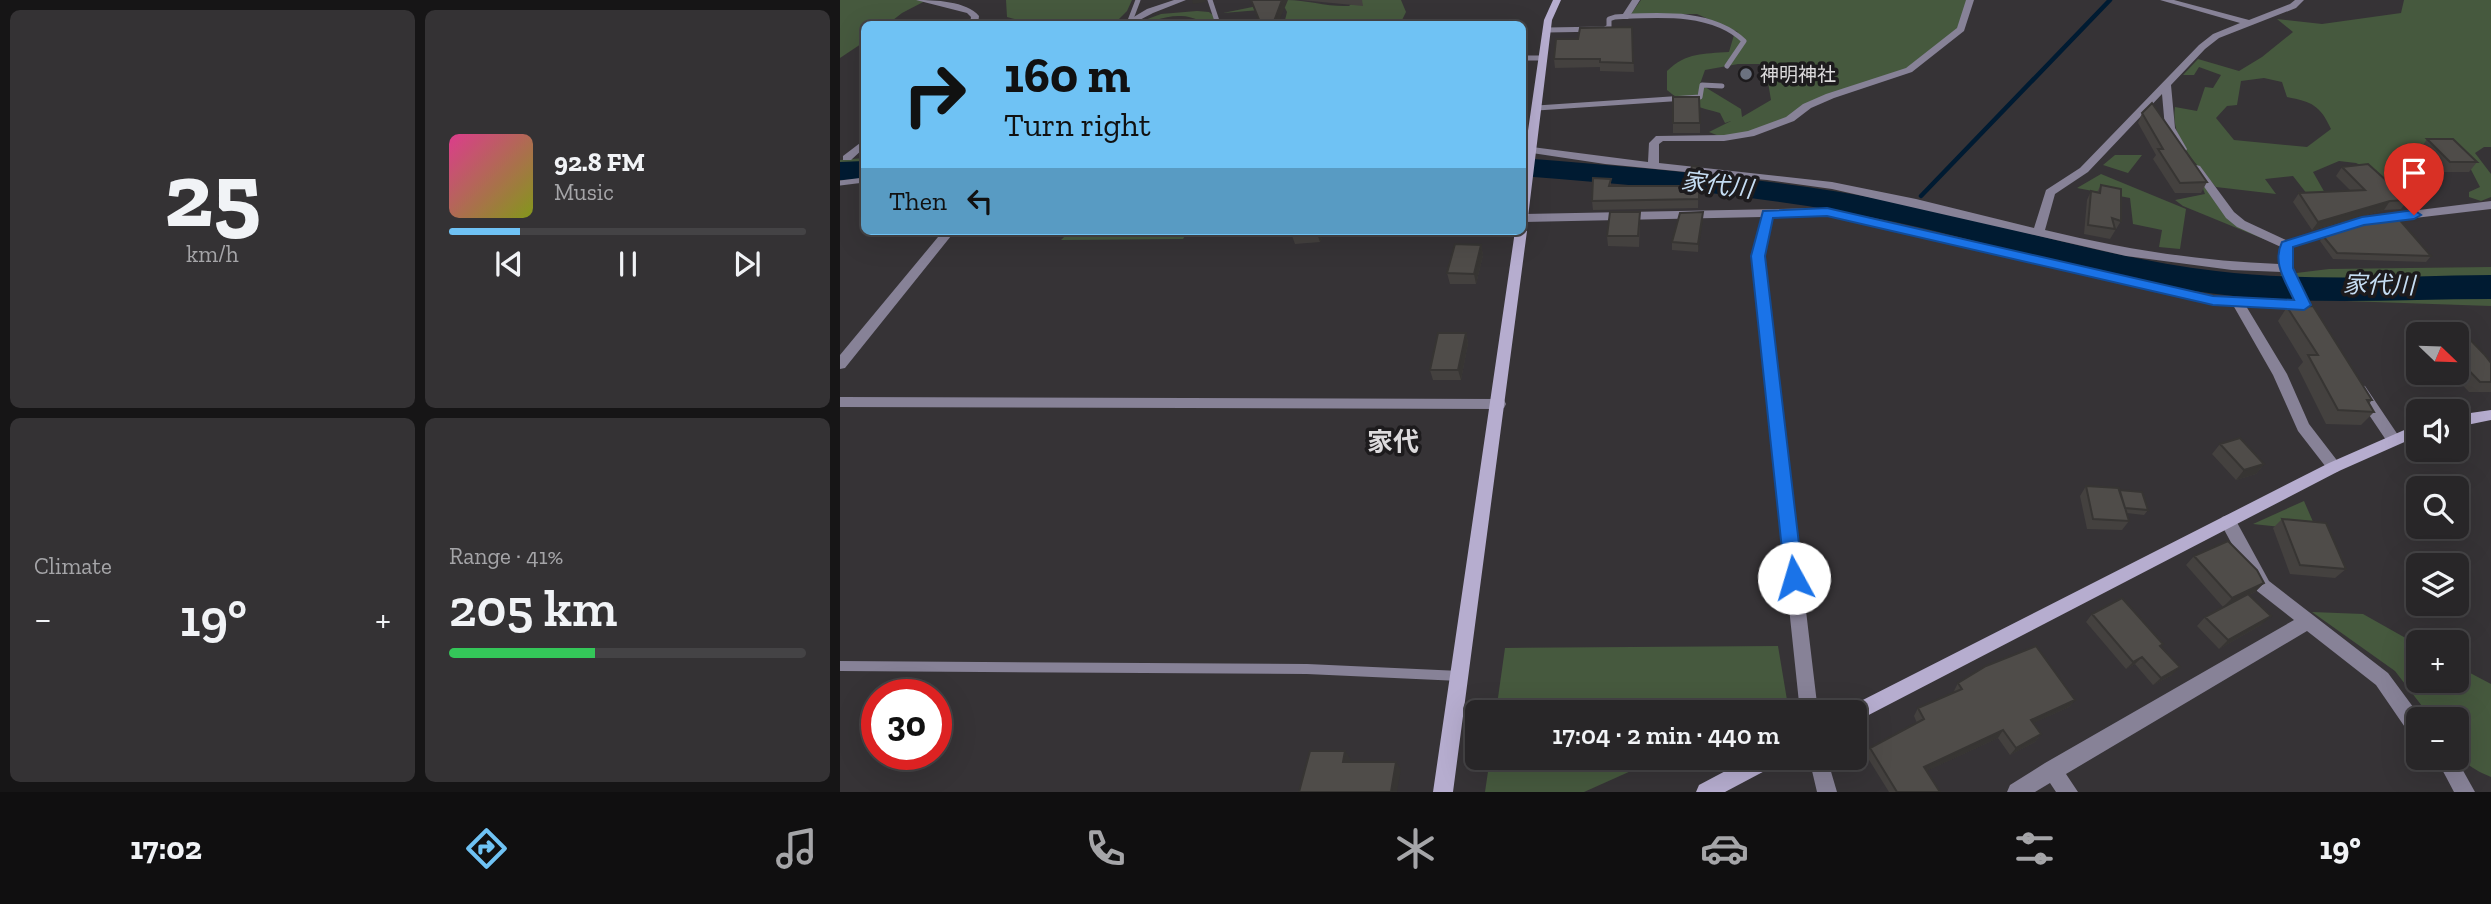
<!DOCTYPE html>
<meta charset="utf-8">
<style>
:root{--surface:#282628;--page:#343234;--text:#f1f3f6;--muted:#a5a5a8;--line:#444345;--accent:#6fc2f4}
body{margin:0;font-family:"Zilla Slab","Noto Sans JP",serif;background:var(--page);color:var(--text);height:100vh;display:flex;flex-direction:column;font-size:26px;white-space:nowrap}
*{box-sizing:border-box;margin:0}
p{font-size:23px;color:var(--muted)}
.icon{flex:none;width:38px;height:38px;fill:none;stroke:currentColor;stroke-width:2;stroke-linecap:round;stroke-linejoin:round}
.map{position:relative;flex:1;overflow:hidden}
.sheet{display:flex;flex-direction:column;gap:10px;padding:10px;background:#161516;width:840px}
.sheet>*{flex:none}
.top-card{position:absolute;left:21px;top:21px;width:665px;height:214px;border-radius:10px;box-shadow:0 7px 28px #0002,0 0 0 2px var(--line);background:#6fc2f4;color:#111;overflow:hidden}
.needle{width:46px;rotate:113deg}
.tools{position:absolute;left:1566px;top:322px;display:grid;gap:14px}
.tools a{display:grid;place-items:center;width:63px;height:63px;border-radius:10px;background:var(--surface);box-shadow:0 7px 28px #0002,0 0 0 2px var(--line);font-size:35px}
.speed{position:absolute;left:21px;top:679px;display:flex;gap:14px;font-size:35px;font-weight:700;text-align:center}
.speed>*{display:grid;place-content:center;width:91px;height:91px;border-radius:50%;background:var(--surface);box-shadow:0 7px 28px #0002,0 0 0 2px var(--line);line-height:1}
.speed .limit{border:10px solid #d22;background:#fff;color:#111}
.pin{position:absolute;display:grid;place-items:center;width:60px;height:60px;color:#fff;margin:-72px -30px;border-radius:50% 50% 50% 0;rotate:-45deg;box-shadow:0 0 7px #0007}
.pin .icon{rotate:45deg}
.me{position:absolute;width:77px;margin:-38px;rotate:354deg;stroke-linejoin:round;filter:drop-shadow(0 0 5px #0008)}
.turn{display:flex;align-items:center;gap:24px;height:147px;padding:0 28px;font-size:32px}
.turn .icon{width:91px;height:91px;stroke-width:2.5}
.turn b{display:block;font-size:49px;line-height:60px}
.then{display:flex;align-items:center;height:66px;padding:0 28px;background:#0003;gap:14px;font-size:26px}
.big{font-size:52px;font-weight:600;line-height:1.1}
.sheet .tile{flex:1;display:flex;flex-direction:column;justify-content:center;gap:10px;min-width:0;padding:0 24px;border-radius:10px;background:var(--page)}
.sheet .dial{align-items:center;gap:0}
.dial b{font-size:91px;line-height:1}
.song{display:flex;align-items:center;gap:21px}
.cover{width:84px;height:84px;border-radius:10px;background:linear-gradient(135deg,hsl(330 70% 55%),hsl(70 70% 35%))}
.played{height:7px;border-radius:4px;background:linear-gradient(90deg,var(--accent) 20%,var(--line) 20%)}
.keys{display:flex;justify-content:space-around;direction:ltr}
.heat{display:flex;justify-content:space-between;align-items:center;font-size:38px;direction:ltr}
.charge{height:10px;border-radius:5px;background:linear-gradient(90deg,#34c759 41%,var(--line) 0)}
.sheet .tiles{flex:1;display:grid;gap:10px;grid-template-columns:repeat(2,1fr)}
.trip{position:absolute;left:625px;top:700px;width:402px;height:70px;border-radius:10px;background:var(--surface);box-shadow:0 7px 28px #0002,0 0 0 2px var(--line);font-weight:600;line-height:70px;text-align:center}
.tab-bar{display:flex;height:112px;justify-content:space-around;align-items:center;background:#100f10;color:var(--muted)}
.tab-bar .icon{width:49px;height:49px}
.tab-bar .selected{color:var(--accent)}
.tab-bar b{font-size:32px;color:var(--text)}
main{display:flex;flex:1;min-height:0}
.map>svg:first-child{display:block}
.green{fill:#46593e;fill-rule:evenodd}
.lines{fill:none;stroke-linecap:round;stroke-linejoin:round}
.stream-far1{stroke:#001b32;stroke-width:4.5}
.stream{stroke:#001b32;stroke-width:5}
.river{fill:#001b32;fill-rule:evenodd}
.lane-far1{stroke:#878297;stroke-width:5}
.lane{stroke:#878297;stroke-width:10}
.street{fill:#878297;fill-rule:evenodd}
.secondary{fill:#b6adcf;fill-rule:evenodd}
.wall{fill:#44413f}
.shaded-wall{fill:#373533}
.building{fill:#4f4c49;stroke:#373533;stroke-width:2}
.route{fill:#1a73e8;stroke:#114b97;stroke-width:2}
.worship-dot{fill:#6b7280;stroke:#1d1b1d;stroke-width:2.5}
.labels{text-anchor:middle;stroke-width:7;stroke-linejoin:round;paint-order:stroke}
.far-poi-label{font-size:19px;fill:#dcdadc;stroke:#1d1b1d;text-anchor:start}
.water-label{font-size:24px;font-style:italic;fill:#c5ddf3;stroke:#1d1b1d}
.quarter-label{font-size:26px;font-weight:bold;fill:#dcdadc;stroke:#1d1b1d}
</style>
<main>
<section class="sheet">
<div class="tiles">
<div class="tile dial"><b>25</b><p>km/h</p></div>
<div class="tile">
<div class="song"><i class="cover"></i><div><b>92.8 FM</b><p>Music</p></div></div>
<div class="played"></div>
<div class="keys"><svg class="icon" aria-label="previous" viewBox="0 0 24 24"><path d="M18 5L8 12l10 7zM5 5v14"/></svg><svg class="icon" aria-label="pause" viewBox="0 0 24 24"><path d="M8 5v14M16 5v14"/></svg><svg class="icon" aria-label="next" viewBox="0 0 24 24"><path d="M6 5l10 7-10 7zM19 5v14"/></svg></div>
</div>
<div class="tile"><p>Climate</p>
<div class="heat"><a>−</a><b class="big">19°</b><a>+</a></div>
</div>
<div class="tile"><p>Range · 41%</p><b class="big">205 km</b><div class="charge"></div></div>
</div>
</section>
<div class="map">
<svg width="1651" height="792" viewBox="0 0 1651 792">
<rect width="100%" height="100%" fill="#363336"/>
<path class="green" d="M0,0H87L62,13L48,24H24V42L0,58Z
M166,0H292L287,11L274,24H193L167,17Z
M446,0C468,0 487,7 509,6L516,0H561L566,12L560,24H444L447,12L445,8L383,13Z
M801,0H1127L1121,29L1061,73L977,101L948,120L910,134L884,138L869,132L891,121L885,123L880,113C862,108 841,103 827,90V71C847,52 863,54 889,52L894,35L898,32L857,14H791ZM898,64H925L931,100L902,117L901,109L860,84L865,70Z
M1564,0H1651V147H1644L1635,153L1651,174V197L1641,201L1629,197V192L1640,187L1627,162L1610,146L1563,148L1573,160L1568,167L1544,170L1578,208L1567,207L1525,167L1516,163L1499,161L1473,172L1498,216L1489,222L1453,176L1425,179L1436,194L1376,187C1356,163 1330,140 1335,107L1357,111L1365,87L1373,88L1381,75L1359,67L1354,75H1343L1358,59L1399,71L1422,57L1453,32L1437,19L1482,24L1561,13ZM1424,78L1442,82L1447,97C1472,102 1480,105 1491,129L1467,147L1394,140L1376,118L1387,106L1397,105L1401,81Z
M357,11L369,12L374,16L377,24C363,24 352,15 339,16C322,16 309,24 294,24L321,14Z
M1275,155H1302L1288,173L1263,165Z
M24,158V176L0,179V160Z
M1261,174L1346,209L1340,249L1319,247L1322,230L1293,224L1290,198L1237,188Z
M1359,178L1392,221L1426,240L1343,206L1335,200L1365,194Z
M230,231H348L343,239L221,240Z
M1651,267V306L1475,300L1440,275L1489,269Z
M1464,501L1477,531L1413,524Z
M1472,612L1523,614L1578,645V681H1617V666L1651,684V777C1617,763 1617,753 1617,719H1592L1555,671Z
M938,646L947,700L920,712H656L665,648Z
M650,758H820L744,792H645Z"/>
<g class="lines">
<path class="stream-far1" d="M1081,196L1270,0"/>
<path class="stream" d="M1073,216L1075,208"/>
<path class="river" d="M682,158C808,168 932,178 1055,202C1163,224 1267,258 1376,271C1467,282 1560,276 1651,275V299C1560,299 1467,306 1376,294C1267,281 1163,245 1055,222C932,196 808,186 682,176Z
M24,161V179L0,180V162Z"/>
<path class="lane-far1" d="M370,0L378,24
M290,21L298,0
M707,30L765,29L769,27V19L775,17C817,15 872,10 904,41L887,66
M682,58H703
M697,108L860,97L862,85L882,86
M0,183L24,180"/>
<path class="lane" d="M0,666L467,669L620,676"/>
<path class="street" d="M76,0C94,0 127,1 139,16L138,24H130L131,17L127,13Z
M334,0H346L313,13L292,24H282L307,9Z
M792,0H800L788,19H782L781,17Z
M1126,0H1134L1124,31L1072,72L994,98L971,108L954,121L914,136L884,141H823L819,144V163L992,182L1076,199L1194,228L1206,190L1240,168L1359,45L1373,34L1400,23L1320,0H1334L1409,20L1450,4L1455,0H1464L1456,8L1379,38L1365,49L1331,85L1335,128L1347,149L1346,151H1338L1325,128L1322,94L1248,172L1215,194L1205,230C1283,249 1359,261 1439,264L1441,247L1397,227L1386,218L1351,168L1356,165L1360,166L1394,212L1405,221L1448,241L1523,217L1651,201V209L1524,224L1452,247C1447,270 1464,292 1474,312L1473,315H1463L1460,309L1406,306L1447,374L1469,424L1499,463L1501,467L1499,471L1494,473L1489,471L1458,431L1433,375L1393,305L1373,304L987,216L933,217L924,256L978,712H960L912,256L922,217L682,222V214L987,208L1373,296L1456,300L1442,272L1392,270L1286,256L992,189L927,180L765,164L692,153L687,150L692,147L808,162L809,143L816,136L884,135L908,131L946,117L963,104L986,94L1066,68L1117,28Z
M24,140V148L11,160H3V156Z
M103,231H115L5,368L0,369V355Z
M1520,385L1525,386L1558,435L1560,439L1558,443H1548L1515,394L1513,390Z
M0,397L659,399L664,400L666,404L664,408L659,409L0,407Z
M1388,515L1394,517L1429,581L1548,673L1582,719H1578V738L1571,736L1536,685L1467,631L1226,774L1238,792H1216L1210,783L1195,792H1167L1170,785L1205,763L1454,620L1417,591L1380,522L1382,517Z
M969,758H987L997,792H977Z
M1596,758H1616L1635,792H1614Z"/>
<path class="secondary" d="M713,0H721L712,20L688,217L682,220V172L704,20Z
M682,228L687,231L613,792H593L675,231H682Z
M1651,410V420L1617,427V415Z
M1578,424V436L1499,471L1021,719L1015,722V712H1006L1009,707L1489,463Z
M910,758H938L936,765L885,792H856L859,785Z"/>
</g>
<path class="wall" d="M461,0H522L523,6Z
M792,27L794,72L760,71V67L715,68L714,59L738,39Z
M833,97L860,123V133H833Z
M1302,113L1367,182L1361,193H1335L1313,159L1316,155L1298,123Z
M1587,139L1637,162L1629,172H1602L1580,150Z
M859,167L858,208L753,210L752,201L771,179V186H846Z
M1502,167L1568,200L1561,209L1544,210L1472,230L1453,202L1459,193L1511,191L1496,176Z
M1261,185L1281,221L1270,239L1244,234L1247,200L1251,191L1257,192Z
M863,212L858,252L832,250V242Z
M800,222L799,247L768,246L767,236Z
M174,231H216L213,235L176,234Z
M485,231L480,242L455,244L451,233Z
M1483,236L1591,256L1586,262L1493,259L1480,241Z
M641,245L643,255L636,284H610L607,273Z
M1447,307L1532,400L1529,404L1534,412L1521,425L1486,424L1458,368L1463,362L1438,321Z
M1615,324L1644,354L1651,363V392H1629L1611,373H1617V334H1579L1587,326Z
M626,333L628,343L621,380H593L590,370Z
M1380,444L1424,464L1416,474L1396,480L1372,454Z
M1246,486L1279,490L1308,510L1304,515L1287,513L1289,521L1282,530L1247,529L1240,496Z
M1442,519L1506,569L1495,578L1450,574L1433,528Z
M1354,556L1424,583L1415,592L1409,595L1421,625L1379,649L1357,626L1365,617L1383,607L1346,565Z
M1252,614L1323,644L1321,647L1332,675L1313,685L1295,664L1286,669L1246,622Z
M1118,683L1235,700L1229,707L1193,723L1201,734L1195,742L1170,755L1158,738L1086,771L1100,792H1049L1026,755L1030,748L1077,723L1074,716L1078,708L1115,692L1114,691Z"/>
<path class="shaded-wall" d="M352,0H366L365,2L353,4Z
M442,0H448L438,24H433Z
M1550,201L1544,210L1472,230L1478,222Z
M863,212V221L858,252V244Z
M476,231H485L480,242Z
M641,245L643,255L636,284L634,274Z
M626,333L628,343L621,380L618,370Z
M1424,464L1416,474L1396,480L1404,470Z
M1424,583L1415,592L1383,607L1392,598Z
M1431,616L1421,625L1379,649L1388,640Z
M1302,657L1295,664L1286,669L1293,662Z
M1340,667L1332,675L1313,685L1321,678Z
M1235,700L1229,707L1185,727L1191,720Z
M1163,730L1158,738L1080,774L1084,767Z
M1201,734L1195,742L1170,755L1176,748Z
M505,751L511,759L508,769L503,762Z
M556,762L561,769L557,792H551Z"/>
<path class="building" d="M411,0H442L433,24H396L397,23L420,22Z
M200,23L199,24H162Z
M792,27L793,63L760,62V59H714L716,39H738L740,28Z
M833,97H859L860,123H833Z
M1312,103L1367,182L1340,183L1318,149H1323L1302,113Z
M1587,139H1613L1637,162H1610Z
M1528,164L1568,200L1550,201L1478,222L1459,193L1525,190L1502,167Z
M852,166L859,167V199L752,201L753,178L771,179L769,186H846Z
M1261,185L1281,189V221L1272,218L1275,229L1248,225L1251,191L1260,193Z
M770,212H800L798,236H767Z
M863,212L858,244L832,242L840,213Z
M1558,218L1591,256L1497,253L1483,236L1528,221Z
M452,231H476L451,233Z
M615,244L641,245L634,274L607,273Z
M1473,306L1532,400H1527L1534,412L1498,410L1468,355H1478L1447,307Z
M1615,324L1644,354L1651,363V382H1640L1617,358V334H1595L1587,326Z
M598,333H626L618,370H590Z
M1400,438L1424,464L1404,470L1380,444Z
M1246,486L1279,488L1289,521L1253,519Z
M1279,490L1302,492L1308,510L1285,508Z
M1442,519L1486,523L1506,569L1460,565Z
M1388,541L1417,570L1424,583L1392,598L1354,556Z
M1408,594L1431,616L1388,640L1365,617Z
M1282,598L1323,644L1320,646L1340,667L1321,678L1302,657L1293,662L1252,614Z
M1196,646L1235,700L1191,720L1201,734L1176,748L1163,730L1084,767L1100,792H1057L1030,748L1084,719L1078,708L1122,689L1118,683L1146,666Z
M470,751H505L503,762H556L551,792H459Z"/>
<path class="route" d="M987,208L1373,296L1454,300C1445,280 1432,263 1442,242L1522,217L1574,210L1581,215L1574,219L1524,225L1453,247V268L1471,305L1464,310L1373,305L987,216L933,218L925,256L963,578L961,584L954,587L947,584L945,578L911,256L923,211Z"/>
<circle class="worship-dot" cx="906" cy="74" r="7"/>
<g class="labels">
<g class="far-poi-label">
<text x="920" y="81">神明神社</text>
</g>
<g class="water-label">
<text transform="translate(877 185) rotate(7)" y="8">家代川</text>
<text transform="translate(1539 285) rotate(1)" y="8">家代川</text>
</g>
<g class="quarter-label">
<text x="553" y="451">家代</text>
</g>
</g>
</svg>
<div class="tools">
<a><svg class="needle" viewBox="-14 -14 28 28"><path d="M0-13l5 13h-10z" fill="#e53935"/><path d="M0 13l5-13h-10z" fill="#a5a5a8"/></svg></a>
<a><svg class="icon" aria-label="sound" viewBox="0 0 24 24"><path d="M4 9h4l5-4v14l-5-4H4zM17 9q2 3 0 6"/></svg></a>
<a><svg class="icon" aria-label="search" viewBox="0 0 24 24"><circle cx="10" cy="10" r="6"/><path d="M15 15l6 6"/></svg></a>
<a><svg class="icon" aria-label="layers" viewBox="0 0 24 24"><path d="M12 4l9 5-9 5-9-5zM3 14l9 5 9-5"/></svg></a>
<a>+</a>
<a>−</a>
</div>
<div class="speed"><div class="limit">30</div></div>
<div class="pin" style="left:1574px;top:215px;background:#d93025"><svg class="icon" aria-label="arrive" viewBox="0 0 24 24"><path d="M6 21V4h12l-3 4 3 4H6"/></svg></div>
<svg class="me" style="left:954px;top:578px" viewBox="-20 -20 40 40"><circle r="19" fill="#fff"/><path d="M0-13L10 11 0 6-10 11z" fill="#1a73e8"/></svg>
<div class="trip">17:04 · 2 min · 440 m</div>
<div class="top-card">
<div class="turn"><svg class="icon" aria-label="right" viewBox="0 0 24 24"><path d="M7 20v-9h11M14 6l5 5-5 5"/></svg><div><b>160 m</b>Turn right</div></div>
<div class="then">Then<svg class="icon" aria-label="left" viewBox="0 0 24 24"><path d="M17 20v-9H6M10 6l-5 5 5 5"/></svg></div>
</div>
</div>
</main>
<nav class="tab-bar">
<b>17:02</b>
<svg class="icon selected" aria-label="directions" viewBox="0 0 24 24"><path d="M12 3l9 9-9 9-9-9zM9 14v-3h6M13 9l2 2-2 2"/></svg>
<svg class="icon" aria-label="music" viewBox="0 0 24 24"><path d="M9 18V5l10-2v13"/><circle cx="6" cy="18" r="3"/><circle cx="16" cy="16" r="3"/></svg>
<svg class="icon" aria-label="phone" viewBox="0 0 24 24"><path d="M5 4h4l2 5-3 2q2 4 5 5l2-3 5 2v4C11 20 4 13 5 4z"/></svg>
<svg class="icon" aria-label="climate" viewBox="0 0 24 24"><path d="M12 3v18M4 7l16 10M4 17L20 7"/></svg>
<svg class="icon" aria-label="car" viewBox="0 0 24 24"><path d="M5 17H2v-5l4-1 3-4h7l3 4 3 1v5h-3M9 17h6M6 11h13"/><circle cx="7" cy="17" r="2"/><circle cx="17" cy="17" r="2"/></svg>
<svg class="icon" aria-label="filters" viewBox="0 0 24 24"><path d="M4 7h16M4 17h16"/><circle cx="9" cy="7" r="2"/><circle cx="15" cy="17" r="2"/></svg>
<b>19°</b>
</nav>
